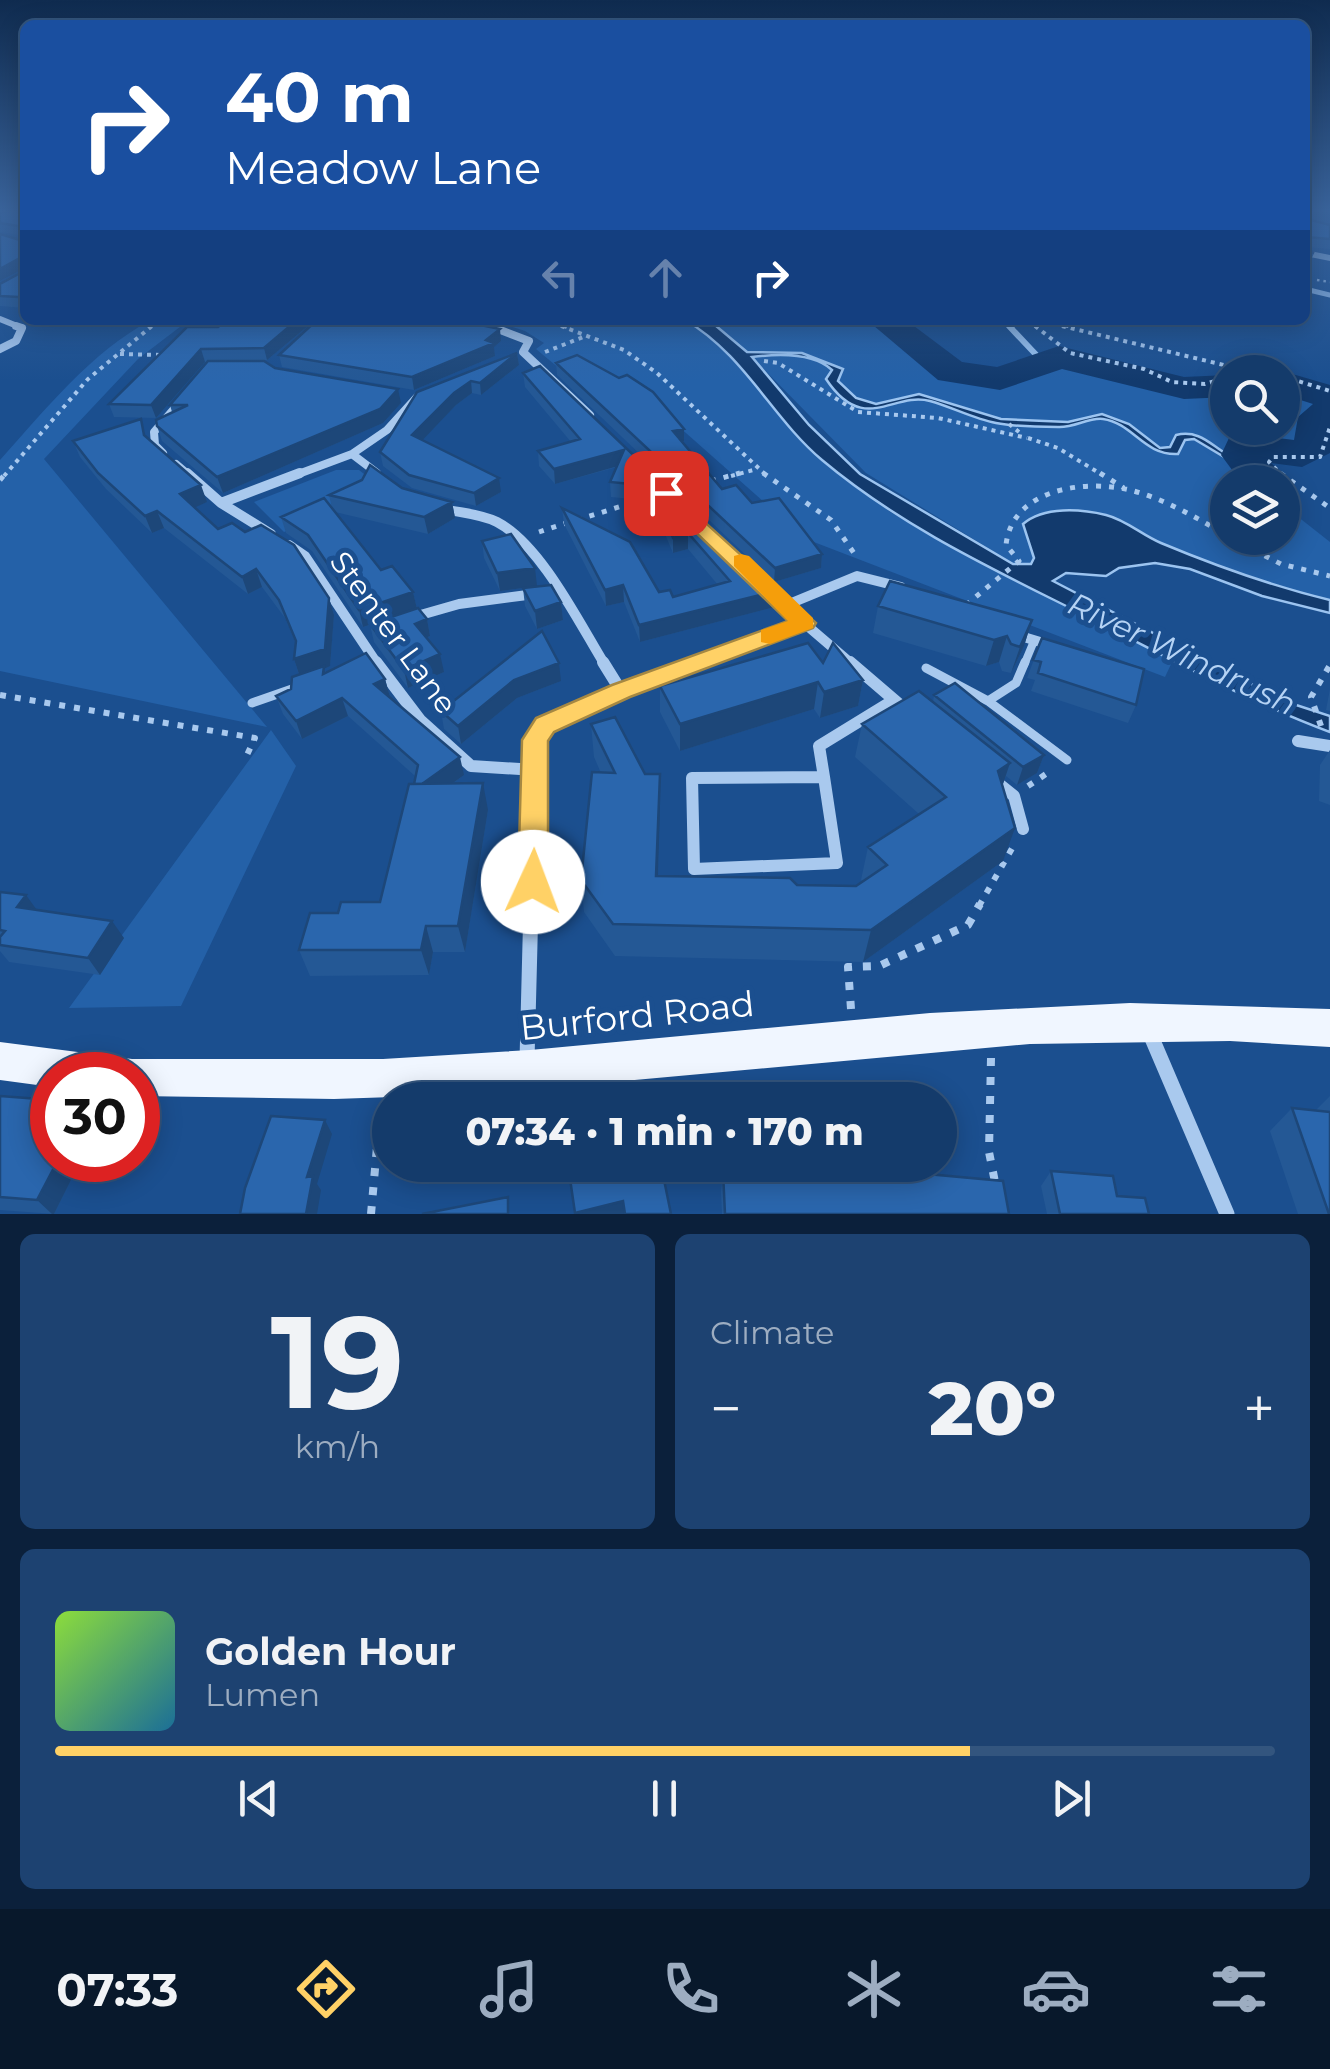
<!DOCTYPE html>
<meta charset="utf-8">
<style>
:root{--surface:#143b6b;--page:#1d4271;--text:#f1f3f6;--muted:#9dadc1;--line:#33557e;--accent:#ffd166}
body{margin:0;font-family:Montserrat,sans-serif;background:var(--page);color:var(--text);height:100vh;display:flex;flex-direction:column;font-size:38px;white-space:nowrap}
*{box-sizing:border-box;margin:0}
p{font-size:32px;color:var(--muted)}
.icon{flex:none;width:55px;height:55px;fill:none;stroke:currentColor;stroke-width:2;stroke-linecap:round;stroke-linejoin:round}
.map{position:relative;height:1214px;overflow:hidden}
.drawer{display:flex;flex-direction:column;gap:20px;padding:20px;background:#0b203b;flex:1}
.drawer>*{flex:none}
.hud{position:absolute;left:20px;top:20px;width:1290px;height:305px;border-radius:15px;box-shadow:0 5px 25px #0003,0 0 0 2px var(--line);background:#1a4fa0;color:#fff;overflow:hidden}
.fabs{position:absolute;left:1210px;top:355px;display:grid;gap:20px}
.fabs a{display:grid;place-items:center;width:90px;height:90px;border-radius:50%;background:var(--surface);box-shadow:0 5px 25px #0003,0 0 0 2px var(--line);font-size:50px}
.speed{position:absolute;left:30px;top:1052px;display:flex;gap:20px;font-size:50px;font-weight:700;text-align:center}
.speed>*{display:grid;place-content:center;width:130px;height:130px;border-radius:50%;background:var(--surface);box-shadow:0 5px 25px #0003,0 0 0 2px var(--line);line-height:1}
.speed .limit{border:15px solid #d22;background:#fff;color:#111}
.pin{position:absolute;display:grid;place-items:center;width:85px;height:85px;color:#fff;margin:-42px;border-radius:20px;box-shadow:0 5px 15px #0006}
.me{position:absolute;width:110px;margin:-55px;rotate:2deg;stroke-linejoin:round;filter:drop-shadow(0 0 8px #0008)}
.turn{display:flex;align-items:center;gap:35px;height:210px;padding:0 40px;font-size:45px}
.turn .icon{width:130px;height:130px;stroke-width:2.5}
.turn b{display:block;font-size:70px;line-height:85px}
.lanes{display:flex;align-items:center;height:95px;padding:0 40px;background:#0003;justify-content:center;gap:50px;direction:ltr}
.lanes .off{opacity:.35}
.big{font-size:75px;font-weight:800;line-height:1.1}
.drawer .widget{flex:1;display:flex;flex-direction:column;justify-content:center;gap:15px;min-width:0;padding:0 35px;border-radius:15px;background:var(--page)}
.drawer .dial{align-items:center;gap:0}
.dial b{font-size:130px;line-height:1}
.song{display:flex;align-items:center;gap:30px}
.cover{width:120px;height:120px;border-radius:15px;background:linear-gradient(135deg,hsl(90 70% 55%),hsl(200 70% 35%))}
.played{height:10px;border-radius:5px;background:linear-gradient(90deg,var(--accent) 75%,var(--line) 75%)}
.keys{display:flex;justify-content:space-around;direction:ltr}
.heat{display:flex;justify-content:space-between;align-items:center;font-size:55px;direction:ltr}
.drawer .tiles{flex:1;display:grid;gap:20px;grid-template-columns:1fr 1fr}
.widget:last-child{grid-column:span 2}
.trip{position:absolute;left:372px;top:1082px;width:585px;height:100px;border-radius:50px;background:var(--surface);box-shadow:0 5px 25px #0003,0 0 0 2px var(--line);font-weight:800;line-height:100px;text-align:center}
.tab-bar{display:flex;height:160px;justify-content:space-around;align-items:center;background:#08182b;color:var(--muted)}
.tab-bar .icon{width:70px;height:70px}
.tab-bar .active{color:var(--accent)}
.tab-bar b{font-size:45px;color:var(--text)}
.map>svg:first-child{display:block}
.green{fill:#2461a8}
.water{fill:#123a6d;stroke:#9cc4f0;stroke-width:2.5}
.lines{fill:none;stroke-linecap:round;stroke-linejoin:round}
.stream-far1{stroke:#9cc4f0;stroke-width:5}
.stream{stroke:#9cc4f0;stroke-width:6}
.river{fill:#123a6d;fill-rule:evenodd}
.path-far4{stroke:#a9c9ee;stroke-width:2.5;stroke-dasharray:2.5 4;stroke-linecap:butt}
.path-far3{stroke:#a9c9ee;stroke-width:4;stroke-dasharray:4 5;stroke-linecap:butt}
.path-far2{stroke:#a9c9ee;stroke-width:5;stroke-dasharray:5 8;stroke-linecap:butt}
.path-far1{stroke:#a9c9ee;stroke-width:6;stroke-dasharray:6 9;stroke-linecap:butt}
.path{stroke:#a9c9ee;stroke-width:8;stroke-dasharray:8 11;stroke-linecap:butt}
.service-far1{stroke:#a9c9ee;stroke-width:8}
.service{stroke:#a9c9ee;stroke-width:9}
.minor-far4{stroke:#a9c9ee;stroke-width:6}
.minor-far3{stroke:#a9c9ee;stroke-width:8}
.minor-far2{stroke:#a9c9ee;stroke-width:10}
.minor-far1{stroke:#a9c9ee;stroke-width:12}
.minor{stroke:#a9c9ee;stroke-width:15}
.tertiary{fill:#a9c9ee;fill-rule:evenodd}
.primary{fill:#f0f6ff;fill-rule:evenodd}
.wall{fill:#245895}
.shaded-wall{fill:#1d4779}
.building{fill:#2a66ad;stroke:#1d4779;stroke-width:2.5}
.route{fill:#ffd166;stroke:#a68842;stroke-width:2.5}
.slow{fill:#f59e0b}
.labels{text-anchor:middle;stroke-width:10;stroke-linejoin:round;paint-order:stroke}
.street-label{font-size:30px;fill:#fff;stroke:#1b4f8f}
.water-label{font-size:32px;font-style:italic;fill:#b5d3f5;stroke:#1b4f8f}
.near-street-label{font-size:35px;fill:#fff;stroke:#1b4f8f}
</style>
<div class="map">
<svg width="1330" height="1214" viewBox="0 0 1330 1214">
<rect width="100%" height="100%" fill="#1b4f8f"/>
<path class="green" d="M151,320H189L138,359L44,459L267,727L0,671V460C45,410 91,352 151,320Z
M491,320H685L731,354L769,398L890,512L1173,660L1165,677L806,539L643,395L560,369L536,349L544,343L525,331Z
M709,320H874L944,375L1009,384L1064,362L1183,394L1227,392L1228,428H1282L1283,386L1321,399L1325,403L1305,416L1302,443L1292,449L1235,443L1241,473L1253,482H1228V538H1282L1283,505L1330,542V600L1268,585L1161,543L1122,520L1030,518L1023,524L1034,558L1031,564H1014L866,473L754,359Z
M336,470H359L384,490L284,532L254,502Z
M271,730L296,766L181,1006L69,1008Z"/>
<path class="water" d="M685,320H709L747,352L802,353L843,369L838,381L856,398L876,404L919,394L1001,419L1068,422L1102,414L1129,424L1160,448L1170,447L1176,435C1206,428 1216,455 1239,458L1236,450L1246,452L1256,470L1275,482H1266L1194,439L1185,440L1178,454C1144,456 1133,423 1103,419C1089,417 1074,428 1058,427C1038,427 1016,427 996,423C974,419 952,407 930,401C893,391 864,436 826,379L832,370C813,352 776,354 752,357L809,425L860,474L1013,564H1031L1034,558L1023,524C1044,506 1081,509 1106,515C1126,520 1142,535 1161,543C1216,566 1272,586 1330,600V613L1262,596L1190,569L1155,563L1119,568L1106,576L1066,573L1053,581L1284,701L1330,716V732C1247,701 1169,658 1090,618C997,571 903,528 822,460C772,418 744,354 685,320Z"/>
<g class="lines">
<path class="stream-far1" d="M1305,289L1330,295
M1004,320L1012,328"/>
<path class="stream" d="M1009,326L1042,361"/>
<path class="river" d="M867,320H906L962,362L997,367L1059,346L1184,377L1228,375V397L1184,399L1062,369L1000,390L938,380Z
M1282,371L1330,385V453L1302,467L1271,463L1292,482L1282,492V482H1241L1221,455L1229,438L1244,434L1294,440L1298,417L1313,404L1282,394V372H1274Z"/>
<path class="path-far4" d="M1317,280L1330,282
M546,320L567,328
M1028,320L1038,328
M1034,320L1074,328
M149,328L159,320"/>
<path class="path-far3" d="M561,326L624,350L657,373L767,476
M1035,326L1070,353L1144,369L1172,382L1205,384L1228,377
M1062,326L1253,372
M545,352L586,336
M120,354L163,355
M764,361L778,363L858,412L938,418L1027,438
M1282,376L1330,391
M1009,424L1019,432
M1028,438L1058,448L1104,476
M4,476L88,379L152,326
M731,476L757,469
M1283,476L1269,462L1273,457H1320L1330,427"/>
<path class="path-far2" d="M763,473L831,520L856,556
M1100,473L1124,488
M1280,473L1330,508
M0,480L6,473
M711,481L740,473
M577,520L648,498
M539,532L566,523
M1230,538L1281,564L1330,576
M966,605L1019,561L1006,545C1012,489 1084,479 1130,490C1165,499 1197,518 1228,536"/>
<path class="path-far1" d="M0,695L255,738L245,759
M1321,726L1311,697L1330,665
M1028,786L1052,770
M979,906L1014,845"/>
<path class="path" d="M851,1009L848,967L879,966L968,925L980,904
M991,1058L989,1152L996,1187
M371,1214L380,1113"/>
<path class="service-far1" d="M1024,665L1034,641"/>
<path class="service" d="M926,668L988,701L1067,760
M988,701L1016,683L1025,662
M252,703L292,689"/>
<path class="minor-far4" d="M0,319L22,328
M469,320L499,328"/>
<path class="minor-far3" d="M490,326L529,341L523,352L590,415
M0,349L16,341L22,328L16,326
M163,453L155,445L154,432L179,403
M176,464L190,476
M377,473L352,454L387,430L417,397
M293,476L352,454"/>
<path class="minor-far2" d="M187,473L221,503L271,534
M221,503L300,473
M444,509C461,513 481,514 497,522C541,545 579,623 605,665
M289,545L305,556L378,665
M789,604L857,576L901,587
M410,618L459,604L535,594
M804,623L853,665
M1014,634L1050,645
M691,665L804,623L768,585"/>
<path class="minor-far1" d="M376,662L420,720L471,766L536,770
M850,662L899,704
M621,691L698,662
M1298,741L1330,746
M824,777L837,863L694,869L692,778Z
M824,777L819,746L894,700
M994,780L1014,796L1023,829
M531,906L535,740L545,725L621,691L603,662"/>
<path class="minor" d="M1148,1029L1227,1214
M527,1060L531,904"/>
<path class="tertiary" d="M1305,250L1330,255V261L1305,256Z"/>
<path class="primary" d="M1130,1003L1330,1009V1047L1230,1041L1030,1044L481,1094L334,1099L138,1096V1075H52V1087L0,1080V1042L132,1059H383L530,1050L930,1013Z"/>
</g>
<path class="wall" d="M25,211V308L0,306V284L24,271V269H23L0,281V234L20,240L25,236L1,232L0,233V213Z
M1305,211H1330V249L1307,247L1314,253L1310,263L1305,262Z
M227,320H315L267,360L212,361L275,368L401,403L383,423L223,493L162,441L157,426L172,412L170,405L208,362H205L156,418L114,417L109,404Z
M501,341L494,347L495,356L414,390L282,367L279,355Z
M517,353L519,365L481,395L472,393L456,405L422,440L501,492L476,506L412,488L383,466L380,452L417,392Z
M556,363L684,429V441L682,442L722,489L752,503L822,554L821,568L774,582L557,375Z
M523,373L776,591L775,607L640,642L624,602L606,606L564,524L562,508L659,592L673,597L718,585L688,549L673,553L651,501L611,497L610,482L617,467L555,484L539,466L538,451L571,442L525,387Z
M147,438L207,502L194,507L218,529L329,598L334,615L330,666L324,669L326,672L385,679L390,697L464,775L452,784L488,810L465,952H433L429,975L310,976L299,950L338,913L380,902L415,776L348,716L302,739L283,714L276,696L291,689L299,675L294,659L296,644L285,618L262,587L248,594L164,528L152,533L106,489L80,457L73,441Z
M402,488L452,502L455,518L428,534L335,512L381,570L413,592L417,609L427,619L430,636L427,638L444,672L408,688L374,642L370,625L363,627L312,551L286,533L281,517L332,508L329,495Z
M482,541L537,586L500,591L484,558Z
M523,588L561,602L563,620L537,629L525,606Z
M878,606L1032,620L1024,646L1011,673L1002,671L999,662L986,666L873,633Z
M1042,638L1136,705L1128,723L1031,691L1035,680L1027,678Z
M823,663L863,680L858,706L820,718L814,709L680,751L660,712V686Z
M561,681L517,698L461,744L444,729L441,711Z
M1330,689V711L1326,710Z
M934,695L1044,755L1037,773L1017,785L1006,776L1002,786L1003,861L863,962L615,956L584,912L581,880L601,773L594,757L591,724L645,774H660L658,876L797,885L856,886L863,882L861,880L868,847L919,814L855,757L862,724L933,702Z
M1330,750V805L1319,801L1320,765Z
M0,892L37,910L124,938L100,975L9,962L0,951Z
M0,1096L52,1160H81L54,1214L0,1210Z
M1330,1096V1214H1298L1270,1131L1292,1108L1315,1111Z
M864,1165H904L906,1172L1009,1214H722L721,1192L723,1172H862Z
M1051,1171L1117,1196L1149,1214H1047L1041,1186Z"/>
<path class="shaded-wall" d="M18,259L23,269L0,281V269Z
M297,320H315L267,360L264,348Z
M500,329L501,341L494,347L495,356L414,390L412,377L486,340Z
M201,349L205,362L156,418L151,405Z
M517,353L519,365L481,395L480,383Z
M471,381L472,393L456,405L415,448L412,435L454,393Z
M398,389L401,403L383,423L223,493L217,477Z
M684,429V441L673,443V431Z
M624,450L625,464L555,484L554,469Z
M499,478L501,492L476,506L474,493Z
M201,485L207,502L187,511L180,494Z
M452,502L455,518L428,534L424,517Z
M157,511L164,528L152,533L145,516Z
M688,533V549L673,553V538Z
M822,554L821,568L774,582L775,568Z
M535,568L537,586L500,591L497,573Z
M256,569L262,587L248,594L242,577Z
M623,585L624,602L606,606L605,590Z
M776,591L775,607L640,642L639,625Z
M413,592L417,609L363,627L359,610Z
M329,598L334,615L330,666L324,669L329,684L300,677L294,659Z
M561,602L563,620L537,629L535,611Z
M427,619L430,636L419,641L415,624Z
M1032,620L1024,646L1011,673L1020,647Z
M1007,636L999,662L986,666L994,640Z
M440,654L444,672L408,688L404,670Z
M559,663L561,681L517,698L461,744L458,726L514,680Z
M385,679L390,697L374,684Z
M863,680L858,706L820,718L824,692Z
M818,682L814,709L680,751V724Z
M342,698L348,716L302,739L296,721Z
M1044,755L1037,773L1017,785L1023,767Z
M460,757L464,775L417,809L412,791Z
M1010,763L999,796L998,771Z
M660,774V807L657,908L656,876Z
M483,783L488,810L465,952L458,926Z
M1015,828L1003,861L863,962L871,930Z
M26,895L39,913L17,907Z
M112,921L124,938L100,975L88,958Z
M426,926L433,952L429,975L421,950Z
M325,1120L332,1134L317,1184L321,1190L317,1214H306L307,1177Z
M58,1160H81L54,1214H52L37,1200Z
M623,1201L624,1214H575Z"/>
<path class="building" d="M7,211H25V230L23,227L0,223V213Z
M1305,216L1307,219L1330,225V239L1307,237L1306,248L1314,253L1305,251Z
M0,234L20,240L25,236V261L18,259L0,269Z
M25,267V299L19,297L0,296V284L24,271Z
M227,320H297L264,348L201,349L151,405L109,404L187,327H218Z
M317,320H456L500,329L486,340L494,343L412,377L279,355Z
M517,353L480,383L471,381L454,393L412,435L499,478L474,493L409,475L380,452L417,392Z
M577,355L619,378L627,375L653,392L684,429L673,431L722,489L736,485L752,503L779,498L822,554L775,568L556,363Z
M208,361H264L275,368L398,389L380,409L217,477L157,426L156,420L188,405H170Z
M540,366L776,591L639,625L623,585L605,590L562,508L630,542L659,592L670,590L673,597L730,581L688,533L673,538L651,486L610,482L624,450L554,469L538,451L580,439L523,373Z
M141,419L144,435L201,485L180,494L218,529L232,523L245,532L261,525L294,545L329,598L325,649L294,659L296,641L279,600L256,569L242,577L157,511L145,516L98,473L73,441Z
M370,465L402,488L452,502L424,517L329,495L362,480Z
M324,498L381,570L392,566L413,592L359,610L308,535L281,517Z
M511,534L535,568L497,573L482,541Z
M890,581L1032,620L1020,647L1011,644L1007,636L994,640L878,606Z
M551,585L561,602L535,611L523,588Z
M418,608L427,619L415,624L440,654L404,670L370,624Z
M542,631L559,663L514,680L458,726L441,711Z
M1042,638L1144,669L1136,705L1038,673L1041,662L1033,660Z
M808,643L823,663L833,643L863,680L824,692L818,682L680,724L660,686Z
M366,653L385,679L374,684L460,757L422,784H414L418,765L342,698L296,721L276,696L291,689L292,677L324,666L323,674Z
M955,683L1044,755L1023,767L934,695Z
M919,691L1010,763L998,771L1015,828L871,930L613,924L581,880L592,772L615,773L591,724L615,717L645,774H660L656,876L790,878L797,885L856,886L887,865L868,847L946,797L862,724Z
M483,783L458,926H426L421,950H299L310,913H338L341,902H380L409,784Z
M0,892L26,895L17,907L112,921L88,958L0,945V937L5,931L0,930Z
M0,1096L52,1100V1160H58L37,1200L0,1197Z
M1292,1108L1330,1112V1214H1329Z
M271,1116L325,1120L307,1177L313,1176L306,1214H240L245,1188Z
M568,1165H661L671,1214H625L623,1201L575,1213Z
M870,1165H904L906,1172L1003,1181L1009,1214H725L723,1172H871Z
M1051,1171L1113,1176L1117,1196L1145,1198L1149,1214H1060Z
M508,1197V1214H422Z"/>
<linearGradient id="sky" x2="0" y2="1"><stop stop-color="#0f2b4f"/><stop offset="0.55" stop-color="#39639b"/><stop offset="1" stop-color="#39639b" stop-opacity="0"/></linearGradient>
<rect width="1330" height="381" fill="url(#sky)"/>
<path class="route" d="M666,487L816,623L813,628L630,697L554,732L548,741V882L544,891L533,895L522,891L518,882L522,740L536,718L612,685L788,621L659,497V489Z"/>
<path class="slow" d="M741,554L749,556L813,618V628L770,644L761,642V630L788,621L734,566V556Z"/>
<g class="labels">
<g class="street-label">
<text transform="translate(393 633) rotate(54)" y="10">Stenter Lane</text>
</g>
<g class="water-label">
<text transform="translate(1182 654) rotate(25)" y="11">River Windrush</text>
</g>
<g class="near-street-label">
<text transform="translate(637 1016) rotate(-6)" y="12">Burford Road</text>
</g>
</g>
</svg>
<div class="fabs">
<a><svg class="icon" aria-label="search" viewBox="0 0 24 24"><circle cx="10" cy="10" r="6"/><path d="M15 15l6 6"/></svg></a>
<a><svg class="icon" aria-label="layers" viewBox="0 0 24 24"><path d="M12 4l9 5-9 5-9-5zM3 14l9 5 9-5"/></svg></a>
</div>
<div class="speed"><div class="limit">30</div></div>
<div class="pin" style="left:666px;top:493px;background:#d93025"><svg class="icon" aria-label="arrive" viewBox="0 0 24 24"><path d="M6 21V4h12l-3 4 3 4H6"/></svg></div>
<svg class="me" style="left:533px;top:882px" viewBox="-20 -20 40 40"><circle r="19" fill="#fff"/><path d="M0-13L10 11 0 6-10 11z" fill="#ffd166"/></svg>
<div class="trip">07:34 · 1 min · 170 m</div>
<div class="hud">
<div class="turn"><svg class="icon" aria-label="right" viewBox="0 0 24 24"><path d="M7 20v-9h11M14 6l5 5-5 5"/></svg><div><b>40 m</b>Meadow Lane</div></div>
<div class="lanes"><svg class="icon off" aria-label="left" viewBox="0 0 24 24"><path d="M17 20v-9H6M10 6l-5 5 5 5"/></svg><svg class="icon off" aria-label="ahead" viewBox="0 0 24 24"><path d="M12 20V5M6 11l6-6 6 6"/></svg><svg class="icon" aria-label="right" viewBox="0 0 24 24"><path d="M7 20v-9h11M14 6l5 5-5 5"/></svg></div>
</div>
</div>
<section class="drawer">
<div class="tiles">
<div class="widget dial"><b>19</b><p>km/h</p></div>
<div class="widget"><p>Climate</p>
<div class="heat"><a>−</a><b class="big">20°</b><a>+</a></div>
</div>
<div class="widget">
<div class="song"><i class="cover"></i><div><b>Golden Hour</b><p>Lumen</p></div></div>
<div class="played"></div>
<div class="keys"><svg class="icon" aria-label="previous" viewBox="0 0 24 24"><path d="M18 5L8 12l10 7zM5 5v14"/></svg><svg class="icon" aria-label="pause" viewBox="0 0 24 24"><path d="M8 5v14M16 5v14"/></svg><svg class="icon" aria-label="next" viewBox="0 0 24 24"><path d="M6 5l10 7-10 7zM19 5v14"/></svg></div>
</div>
</div>
</section>
<nav class="tab-bar">
<b>07:33</b>
<svg class="icon active" aria-label="directions" viewBox="0 0 24 24"><path d="M12 3l9 9-9 9-9-9zM9 14v-3h6M13 9l2 2-2 2"/></svg>
<svg class="icon" aria-label="music" viewBox="0 0 24 24"><path d="M9 18V5l10-2v13"/><circle cx="6" cy="18" r="3"/><circle cx="16" cy="16" r="3"/></svg>
<svg class="icon" aria-label="phone" viewBox="0 0 24 24"><path d="M5 4h4l2 5-3 2q2 4 5 5l2-3 5 2v4C11 20 4 13 5 4z"/></svg>
<svg class="icon" aria-label="climate" viewBox="0 0 24 24"><path d="M12 3v18M4 7l16 10M4 17L20 7"/></svg>
<svg class="icon" aria-label="car" viewBox="0 0 24 24"><path d="M5 17H2v-5l4-1 3-4h7l3 4 3 1v5h-3M9 17h6M6 11h13"/><circle cx="7" cy="17" r="2"/><circle cx="17" cy="17" r="2"/></svg>
<svg class="icon" aria-label="filters" viewBox="0 0 24 24"><path d="M4 7h16M4 17h16"/><circle cx="9" cy="7" r="2"/><circle cx="15" cy="17" r="2"/></svg>
</nav>
